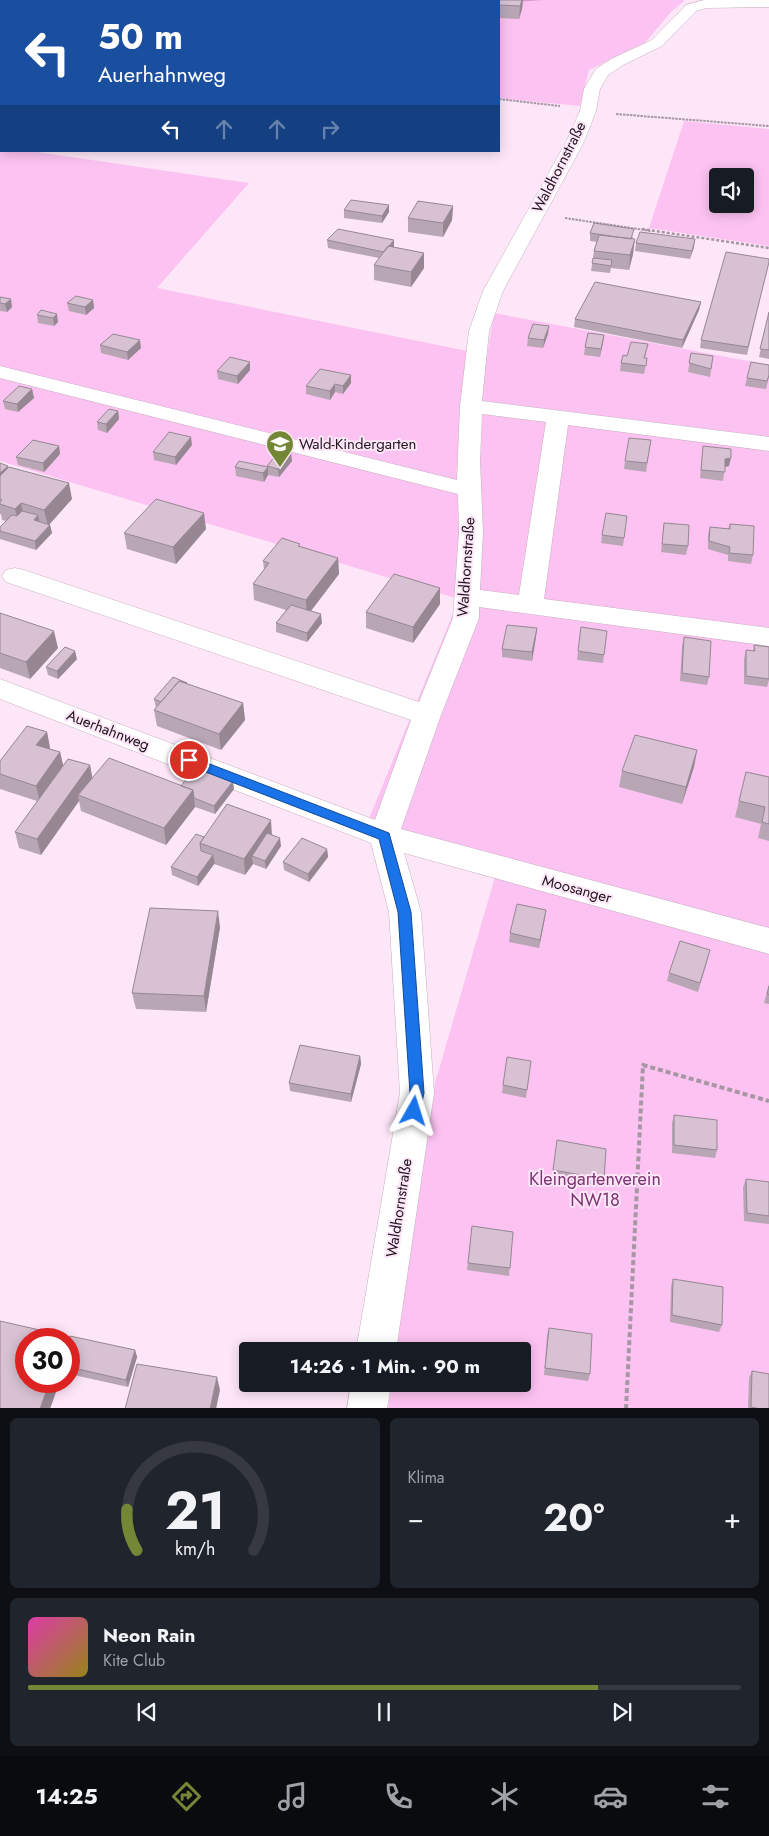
<!DOCTYPE html>
<html lang="de">
<meta charset="utf-8">
<style>
:root{--surface:#171b24;--page:#20242c;--text:#f1f3f6;--muted:#9ea1a6;--line:#363941;--accent:#748737}
body{margin:0;font-family:Jost,sans-serif;background:var(--page);color:var(--text);height:100vh;display:flex;flex-direction:column;font-size:19px;white-space:nowrap}
*{box-sizing:border-box;margin:0}
p{font-size:16px;color:var(--muted)}
.icon{flex:none;width:28px;height:28px;fill:none;stroke:currentColor;stroke-width:2;stroke-linecap:round;stroke-linejoin:round}
.map{position:relative;height:1408px;overflow:hidden}
.drawer{display:flex;flex-direction:column;gap:10px;padding:10px;background:#0d0f14;flex:1}
.drawer>*{flex:none}
.banner{position:absolute;left:0px;top:0px;width:500px;height:152px;box-shadow:0 2px 12px #0003;background:#1a4fa0;color:#fff;overflow:hidden}
.controls{position:absolute;left:709px;top:168px;display:grid;gap:10px}
.controls a{display:grid;place-items:center;width:45px;height:45px;border-radius:5px;background:var(--surface);box-shadow:0 2px 12px #0003;font-size:25px}
.speed{position:absolute;left:15px;top:1328px;display:flex;gap:10px;font-size:25px;font-weight:700;text-align:center}
.speed>*{display:grid;place-content:center;width:65px;height:65px;border-radius:50%;background:var(--surface);box-shadow:0 2px 12px #0003;line-height:1}
.speed .limit{border:8px solid #d22;background:#fff;color:#111}
.pin{position:absolute;display:grid;place-items:center;width:42px;height:42px;color:#fff;margin:-21px;border:2px solid #fff;border-radius:50%;box-shadow:0 1px 5px #0007}
.me{position:absolute;width:55px;margin:-28px;rotate:6deg;stroke-linejoin:round;filter:drop-shadow(0 0 4px #0008)}
.turn{display:flex;align-items:center;gap:18px;height:105px;padding:0 15px;font-size:22px}
.turn .icon{width:65px;height:65px;stroke-width:2.5}
.turn b{display:block;font-size:35px;line-height:42px}
.lanes{display:flex;align-items:center;height:48px;padding:0 15px;background:#0003;justify-content:center;gap:25px;direction:ltr}
.lanes .off{opacity:.35}
.big{font-size:38px;font-weight:700;line-height:1.1}
.drawer .card{flex:1;display:flex;flex-direction:column;justify-content:center;gap:8px;min-width:0;padding:0 18px;border-radius:8px;background:var(--page)}
.drawer .dial{align-items:center;gap:0}
.dial svg{height:130px;overflow:visible;fill:none;stroke:var(--line);stroke-width:7;stroke-linecap:round;text-anchor:middle}
.dial text{fill:var(--text);stroke:none}
.song{display:flex;align-items:center;gap:15px}
.cover{width:60px;height:60px;border-radius:8px;background:linear-gradient(135deg,hsl(320 70% 55%),hsl(50 70% 35%))}
.played{height:5px;border-radius:2px;background:linear-gradient(90deg,var(--accent) 80%,var(--line) 80%)}
.keys{display:flex;justify-content:space-around;direction:ltr}
.heat{display:flex;justify-content:space-between;align-items:center;font-size:28px;direction:ltr}
.drawer .tiles{flex:1;display:grid;gap:10px;grid-template-columns:1fr 1fr}
.card:last-child{grid-column:span 2}
.trip{position:absolute;left:239px;top:1342px;width:292px;height:50px;border-radius:5px;background:var(--surface);box-shadow:0 2px 12px #0003;font-weight:700;line-height:50px;text-align:center}
.dock{display:flex;height:80px;justify-content:space-around;align-items:center;background:#090b0e;color:var(--muted)}
.dock .icon{width:35px;height:35px}
.dock .on{color:var(--accent)}
.dock b{font-size:22px;color:var(--text)}
.map>svg:first-child{display:block}
.green{fill:#fcc2f1;fill-rule:evenodd}
.forest{fill:#d598ca}
.lines{fill:none;stroke-linecap:round;stroke-linejoin:round}
.minor-casing{stroke:#c5afc0;stroke-width:1}
.path-far2{stroke:#a796a3;stroke-width:2;stroke-dasharray:2.5 1;stroke-linecap:butt}
.path-far1{stroke:#a796a3;stroke-width:2.5;stroke-dasharray:3 2;stroke-linecap:butt}
.path{stroke:#a796a3;stroke-width:4;stroke-dasharray:5 3;stroke-linecap:butt}
.minor{fill:#fff;fill-rule:evenodd}
.wall{fill:#b9a6b5}
.shaded-wall{fill:#968793}
.building{fill:#d7c1d2;stroke:#968793}
.route{fill:#1a73e8;stroke:#114b97}
.labels{text-anchor:middle;stroke-width:4;stroke-linejoin:round;paint-order:stroke}
.street-label{font-size:15px;fill:#1e161c;stroke:#fde6f8}
.poi-label{font-size:15px;fill:#1e161c;stroke:#fde6f8;text-anchor:start}
.near-park-label{font-size:18px;fill:#7b3371;stroke:#fde6f8}
</style>
<div class="map">
<svg width="769" height="1409" viewBox="0 0 769 1409">
<rect width="100%" height="100%" fill="#fde6f8"/>
<path class="green" d="M543,0H683L684,1L672,11L643,45L589,70L580,106L499,98V3Z
M684,121L769,129V246L649,228ZM745,176V204H718V176Z
M0,147L1,151H30L249,183L157,288L487,355L494,313L769,365V1408H388L392,1384H522V1351H396L435,1083L497,870L368,821L459,599L0,461Z"/>
<path class="forest" d="M150,0H544L499,3V1Z"/>
<g class="lines">
<g class="minor-casing">
<path id="minor" d="M704,0H769V7L706,8L696,11L662,46L623,65L608,75L600,89L596,111L584,142L503,291L489,331L482,401L769,437V451L568,425L544,599L769,628V646L479,607V618L441,715L401,829L769,928V954L404,853L421,912L434,1093L396,1351H356L400,1093L389,912L371,843L0,699V679L375,820L411,720L6,582L2,576L6,570L15,568L24,570L419,702L453,618L459,532L458,494L0,378V366L457,480L460,406L469,331L483,291L566,142L580,111L584,89L596,69L611,59L652,40L686,5ZM482,414L546,422L519,595L480,590L483,532L480,461Z
M351,1384H391L387,1409H347Z"/>
</g>
<path class="path-far2" d="M499,99L560,106
M616,114L769,126
M565,218L651,231"/>
<path class="path-far1" d="M642,229L769,248"/>
<path class="path" d="M626,1409L643,1065L769,1101"/>
<use href="#minor" class="minor"/>
</g>
<path class="wall" d="M523,0L522,9L519,19L499,18V1Z
M389,205V212L382,223L344,218V210Z
M453,206L452,220L443,237L408,232V218Z
M590,233L633,237L632,239L633,254L629,270L611,268L610,273L591,271L594,251L597,242L590,241Z
M327,240L394,247L424,253V268L411,287L374,280V265L379,258L328,248Z
M636,243L694,247L690,259L635,251Z
M769,259L747,355L700,348L701,340Z
M0,297L12,307L7,312L0,311Z
M93,300L94,308L86,315L69,311L67,303Z
M701,302L699,310L682,348L574,327L575,319Z
M41,310L58,322L54,326L38,323L37,315Z
M769,312V359L759,357Z
M548,334L543,348L527,346L528,338Z
M604,335L600,357L584,355L585,347Z
M648,344L645,358H647L644,374L620,371L621,363L627,356Z
M100,345L141,348L128,360L101,353Z
M691,353L713,356L710,377L688,372Z
M250,362V370L238,384L218,379L217,371Z
M351,375V383L343,394L335,392L330,400L306,394V386Z
M769,377L766,389L745,386L747,378Z
M32,389L34,398L18,412L5,409L3,401Z
M118,411L119,419L107,433L98,430L97,422Z
M651,440L646,472L624,469L625,461Z
M192,445L176,465L154,460L153,452Z
M59,446L60,454L44,472L18,465L16,457Z
M703,446L729,466L725,467L723,481L700,478Z
M292,461L279,477L268,475L264,482L236,476L235,467H267Z
M0,463L72,499L49,524L50,525L52,533L36,550L0,539V527L6,521L2,520L1,514H0Z
M627,516L623,546L601,543L602,535Z
M664,523L688,546L686,555L661,552Z
M730,524L753,555L751,564L728,561V555L708,549V535L710,527L728,529Z
M206,529L176,564L127,549L124,533Z
M300,544V546L338,558L339,574L311,611L322,623L307,642L276,632V623L286,610L254,600L253,584L264,570L263,561Z
M440,588V604L413,643L366,628V612Z
M0,613L58,648L30,679L0,668Z
M581,627L607,631L603,663L577,660Z
M536,637L532,661L502,657V649Z
M684,637L709,677L707,685L680,681L682,646Z
M754,645L769,647V680L767,687L744,684V659L746,650L753,651Z
M77,659L58,679L48,675L46,667Z
M187,683V684L243,703L245,720L221,750L157,726L154,710L156,708L154,699Z
M47,732L50,748V749L60,752L63,765H90L92,778L234,789L215,814L195,807L166,845L81,811L79,801L41,855L19,848L15,832L37,801L0,789V761Z
M697,750L694,767L682,804L619,787L622,771Z
M746,772L769,777V841L758,838L761,824L735,817Z
M272,834L281,846L266,869L253,864L245,875L214,864L198,886L172,875L171,867L204,837Z
M327,849L328,857L309,882L284,870L283,862Z
M546,910L539,948L509,942L510,933Z
M220,927L206,1012L136,1009L132,993Z
M708,959L698,992L667,981L669,973Z
M769,984V1004L764,1003Z
M360,1056L361,1064L351,1102L290,1091L289,1083Z
M531,1061L526,1098L502,1093L503,1085Z
M674,1115L717,1150L715,1158L672,1153V1123Z
M556,1148L604,1179L602,1186L552,1177Z
M746,1179L769,1182V1224L744,1221L743,1187Z
M472,1226L513,1232L509,1276L467,1270Z
M673,1279L722,1325L719,1332L670,1322L671,1286Z
M549,1328L590,1374L588,1381L544,1375L547,1335Z
M69,1341L135,1350L137,1357L128,1387L69,1374Z
M752,1371L769,1409H748L749,1378Z"/>
<path class="shaded-wall" d="M522,0H523L522,9L519,19L520,6Z
M389,205V212L382,223V216Z
M453,206L452,220L443,237V223Z
M635,239L633,254L629,270L630,255Z
M695,239L694,247L690,259Z
M394,240V248L384,252Z
M424,253V268L411,287V272Z
M11,299L12,307L7,312L5,304Z
M93,300L94,308L86,315L85,307Z
M701,302L699,310L682,348L683,340Z
M57,314L58,322L54,326L53,318Z
M549,326L548,334L543,348L544,340Z
M604,335L603,343L600,357L601,349Z
M140,340L141,348L128,360L127,352Z
M250,362V370L238,384L237,376Z
M351,375V383L343,394V386Z
M335,384V392L330,400V391Z
M32,389L34,398L18,412L17,404Z
M118,411L119,419L107,433L106,424Z
M191,437L192,445L176,465L175,457Z
M59,446L60,454L44,472L43,463Z
M291,452L292,461L279,477L278,469Z
M731,458L729,466L724,467L725,459Z
M8,466L10,474L0,484V473Z
M268,467V475L264,482L263,473Z
M69,483L72,499L48,526L44,510Z
M21,503L24,519L19,525L15,509Z
M204,513L206,529L176,564L173,547Z
M38,515L40,524L34,520Z
M50,525L52,533L36,550L35,541Z
M338,558L339,574L307,616L306,600Z
M440,588V604L413,643V627Z
M321,614L322,623L307,642V633Z
M537,628L536,637L532,661V652Z
M54,631L58,648L30,679L26,662Z
M75,651L77,659L58,679L57,671Z
M243,703L245,720L221,750L219,734Z
M47,732L50,748L40,762L36,745Z
M697,750L694,767L682,804L686,787Z
M60,752L64,769L40,802L36,786Z
M90,765L93,781L78,795L79,801L41,855L37,839Z
M233,781L234,789L215,814L214,806Z
M193,790L195,807L166,845L164,828Z
M271,820L272,836L252,856L253,864L245,875L244,859Z
M280,838L281,846L266,869L265,861Z
M327,849L328,857L309,882L308,874Z
M213,855L215,863L198,886L197,877Z
M546,910L545,918L539,948L540,940Z
M218,911L220,927L206,1012L204,996Z
M360,1056L361,1064L351,1102V1094Z
M135,1350L137,1357L128,1387L126,1380Z
M217,1377L220,1390L216,1409H210Z
M50,1381H60L50,1409H40Z"/>
<path class="building" d="M461,0H522L520,6L499,5V1H461Z
M351,200L389,205L382,216L344,210Z
M418,201L453,206L443,223L408,218Z
M594,223L634,229L631,239L590,233Z
M338,229L394,240L384,252L327,240Z
M640,232L695,239L692,251L636,243Z
M599,235L635,239L630,255L594,251Z
M388,246L424,253L411,272L374,265Z
M726,252L769,259V262L748,347L701,340Z
M593,258L612,260L611,266L592,263Z
M595,282L701,302L683,340L575,319Z
M76,296L93,300L85,307L67,303Z
M0,297L11,299L5,304L0,303Z
M41,310L57,314L53,318L37,315Z
M769,312V350L760,349Z
M533,324L549,326L544,340L528,338Z
M588,333L604,335L601,349L585,347Z
M113,334L140,340L127,352L100,345Z
M631,342L648,344L644,358H647L646,366L621,363L623,355L627,356Z
M691,353L713,356L711,369L689,363Z
M230,357L250,362L237,376L217,371Z
M751,362L769,365V375L767,381L747,378Z
M320,369L351,375L343,386L335,384L330,391L306,386Z
M19,386L32,389L17,404L3,401Z
M109,409L118,411L106,424L97,422Z
M169,432L191,437L175,457L153,452Z
M629,438L651,440L647,463L625,461Z
M33,440L59,446L43,463L16,457Z
M703,446L731,449V458L725,459V472L701,470Z
M280,450L291,452L278,469L267,466Z
M239,461L268,467L263,473L235,467Z
M0,463L8,466L0,473Z
M9,467L69,483L44,510L21,503L15,509L0,504V502L2,500L0,499V476Z
M156,499L204,513L173,547L124,533Z
M22,511L38,515L34,520L50,525L35,541L0,531V527L12,515L17,516Z
M606,513L627,516L624,538L602,535Z
M664,523L689,525L688,546L662,544Z
M730,524L754,526L753,555L729,553L730,547L709,541L710,527L730,529Z
M282,538L300,544L298,546L338,558L306,600L253,584L269,563L263,561Z
M394,574L440,588L413,627L366,612Z
M291,605L321,614L307,633L276,623Z
M0,613L54,631L26,662L0,653Z
M507,625L537,628L532,652L502,649Z
M581,627L607,631L604,655L578,651Z
M684,637L711,641L709,677L682,673Z
M754,645L769,647V679L746,676V650L755,651Z
M65,647L75,651L57,671L46,667Z
M173,677L187,683L179,681L161,702L154,699Z
M179,681L243,703L219,734L154,710Z
M27,726L47,732L36,745L60,752L36,786L0,774V761Z
M635,735L697,750L686,787L622,771Z
M109,758L193,790L164,828L78,795Z
M68,759L90,765L37,839L15,832Z
M195,767L233,781L214,806L194,798L193,790L181,786Z
M746,772L769,777V824L762,822L765,807L739,801Z
M227,804L271,820L244,859L200,843Z
M267,833L280,838L265,861L252,856Z
M196,834L204,837L200,843L201,851L213,855L197,877L171,867Z
M302,838L327,849L308,874L283,862Z
M517,904L546,910L540,940L510,933Z
M150,908L218,911L204,996L132,993Z
M680,941L710,950L700,983L669,973Z
M769,986V995L767,994Z
M300,1045L360,1056L351,1094L289,1083Z
M507,1057L531,1061L527,1090L503,1085Z
M674,1115L717,1120V1150L674,1145Z
M557,1140L606,1149L604,1179L553,1170Z
M746,1179L769,1182V1216L747,1213Z
M472,1226L513,1232L510,1268L468,1263Z
M673,1279L723,1287L722,1325L672,1315Z
M0,1321L66,1336L65,1339H26V1381H50L40,1409H0Z
M549,1328L592,1334L590,1374L545,1368Z
M70,1336L135,1350L126,1380L69,1367V1341Z
M137,1364L217,1377L210,1409H125Z
M752,1371L769,1374V1409H760L751,1407Z"/>
<path class="route" d="M189,756L389,833L411,912L424,1093L419,1116L414,1118L409,1116L407,1111L410,1093L398,912L379,839L185,764V757Z"/>
<defs>
<g id="school-pin" transform="scale(1.4375)"><path d="M0 17L-7.5 6A9.5 9.5 0 1 1 7.5 6Z" fill="#748737" stroke="#fde6f8"/><path d="M0-5L7-2L0 1L-7-2ZM-4 1L0 2.5L4 1V4Q0 6-4 4Z" fill="#fff"/></g>
</defs>
<g fill-rule="evenodd">
<use href="#school-pin" x="280" y="444"/>
</g>
<g class="labels">
<g class="street-label">
<text transform="translate(559 167) rotate(-63)" y="5">Waldhornstraße</text>
<text transform="translate(466 567) rotate(-86)" y="5">Waldhornstraße</text>
<text transform="translate(108 730) rotate(21)" y="5">Auerhahnweg</text>
<text transform="translate(577 889) rotate(15)" y="5">Moosanger</text>
<text transform="translate(399 1208) rotate(-81)" y="5">Waldhornstraße</text>
</g>
<g class="poi-label">
<text x="299" y="449">Wald-Kindergarten</text>
</g>
<g class="near-park-label">
<text x="595" y="1185">Kleingartenverein<tspan x="595" dy="21">NW18</tspan></text>
</g>
</g>
</svg>
<div class="controls">
<a><svg class="icon" aria-label="sound" viewBox="0 0 24 24"><path d="M4 9h4l5-4v14l-5-4H4zM17 9q2 3 0 6"/></svg></a>
</div>
<div class="speed"><div class="limit">30</div></div>
<div class="pin" style="left:189px;top:760px;background:#d93025"><svg class="icon" aria-label="arrive" viewBox="0 0 24 24"><path d="M6 21V4h12l-3 4 3 4H6"/></svg></div>
<svg class="me" style="left:414px;top:1111px" viewBox="-20 -20 40 40"><path d="M0-17L14 15 0 8-14 15z" fill="#1a73e8" stroke="#fff" stroke-width="4"/></svg>
<div class="trip">14:26 · 1 Min. · 90 m</div>
<div class="banner">
<div class="turn"><svg class="icon" aria-label="left" viewBox="0 0 24 24"><path d="M17 20v-9H6M10 6l-5 5 5 5"/></svg><div><b>50 m</b>Auerhahnweg</div></div>
<div class="lanes"><svg class="icon" aria-label="left" viewBox="0 0 24 24"><path d="M17 20v-9H6M10 6l-5 5 5 5"/></svg><svg class="icon off" aria-label="ahead" viewBox="0 0 24 24"><path d="M12 20V5M6 11l6-6 6 6"/></svg><svg class="icon off" aria-label="ahead" viewBox="0 0 24 24"><path d="M12 20V5M6 11l6-6 6 6"/></svg><svg class="icon off" aria-label="right" viewBox="0 0 24 24"><path d="M7 20v-9h11M14 6l5 5-5 5"/></svg></div>
</div>
</div>
<section class="drawer">
<div class="tiles">
<div class="card dial"><svg viewBox="0 0 100 80">
<path d="M14 69A42 42 0 1 1 86 69"/>
<path d="M14 69A42 42 0 0 1 8 44" stroke="#748737"/>
<text x="50" y="56" font-size="32" font-weight="700">21</text>
<text x="50" y="72" font-size="11">km/h</text>
</svg></div>
<div class="card"><p>Klima</p>
<div class="heat"><a>−</a><b class="big">20°</b><a>+</a></div>
</div>
<div class="card">
<div class="song"><i class="cover"></i><div><b>Neon Rain</b><p>Kite Club</p></div></div>
<div class="played"></div>
<div class="keys"><svg class="icon" aria-label="previous" viewBox="0 0 24 24"><path d="M18 5L8 12l10 7zM5 5v14"/></svg><svg class="icon" aria-label="pause" viewBox="0 0 24 24"><path d="M8 5v14M16 5v14"/></svg><svg class="icon" aria-label="next" viewBox="0 0 24 24"><path d="M6 5l10 7-10 7zM19 5v14"/></svg></div>
</div>
</div>
</section>
<nav class="dock">
<b>14:25</b>
<svg class="icon on" aria-label="directions" viewBox="0 0 24 24"><path d="M12 3l9 9-9 9-9-9zM9 14v-3h6M13 9l2 2-2 2"/></svg>
<svg class="icon" aria-label="music" viewBox="0 0 24 24"><path d="M9 18V5l10-2v13"/><circle cx="6" cy="18" r="3"/><circle cx="16" cy="16" r="3"/></svg>
<svg class="icon" aria-label="phone" viewBox="0 0 24 24"><path d="M5 4h4l2 5-3 2q2 4 5 5l2-3 5 2v4C11 20 4 13 5 4z"/></svg>
<svg class="icon" aria-label="climate" viewBox="0 0 24 24"><path d="M12 3v18M4 7l16 10M4 17L20 7"/></svg>
<svg class="icon" aria-label="car" viewBox="0 0 24 24"><path d="M5 17H2v-5l4-1 3-4h7l3 4 3 1v5h-3M9 17h6M6 11h13"/><circle cx="7" cy="17" r="2"/><circle cx="17" cy="17" r="2"/></svg>
<svg class="icon" aria-label="filters" viewBox="0 0 24 24"><path d="M4 7h16M4 17h16"/><circle cx="9" cy="7" r="2"/><circle cx="15" cy="17" r="2"/></svg>
</nav>
